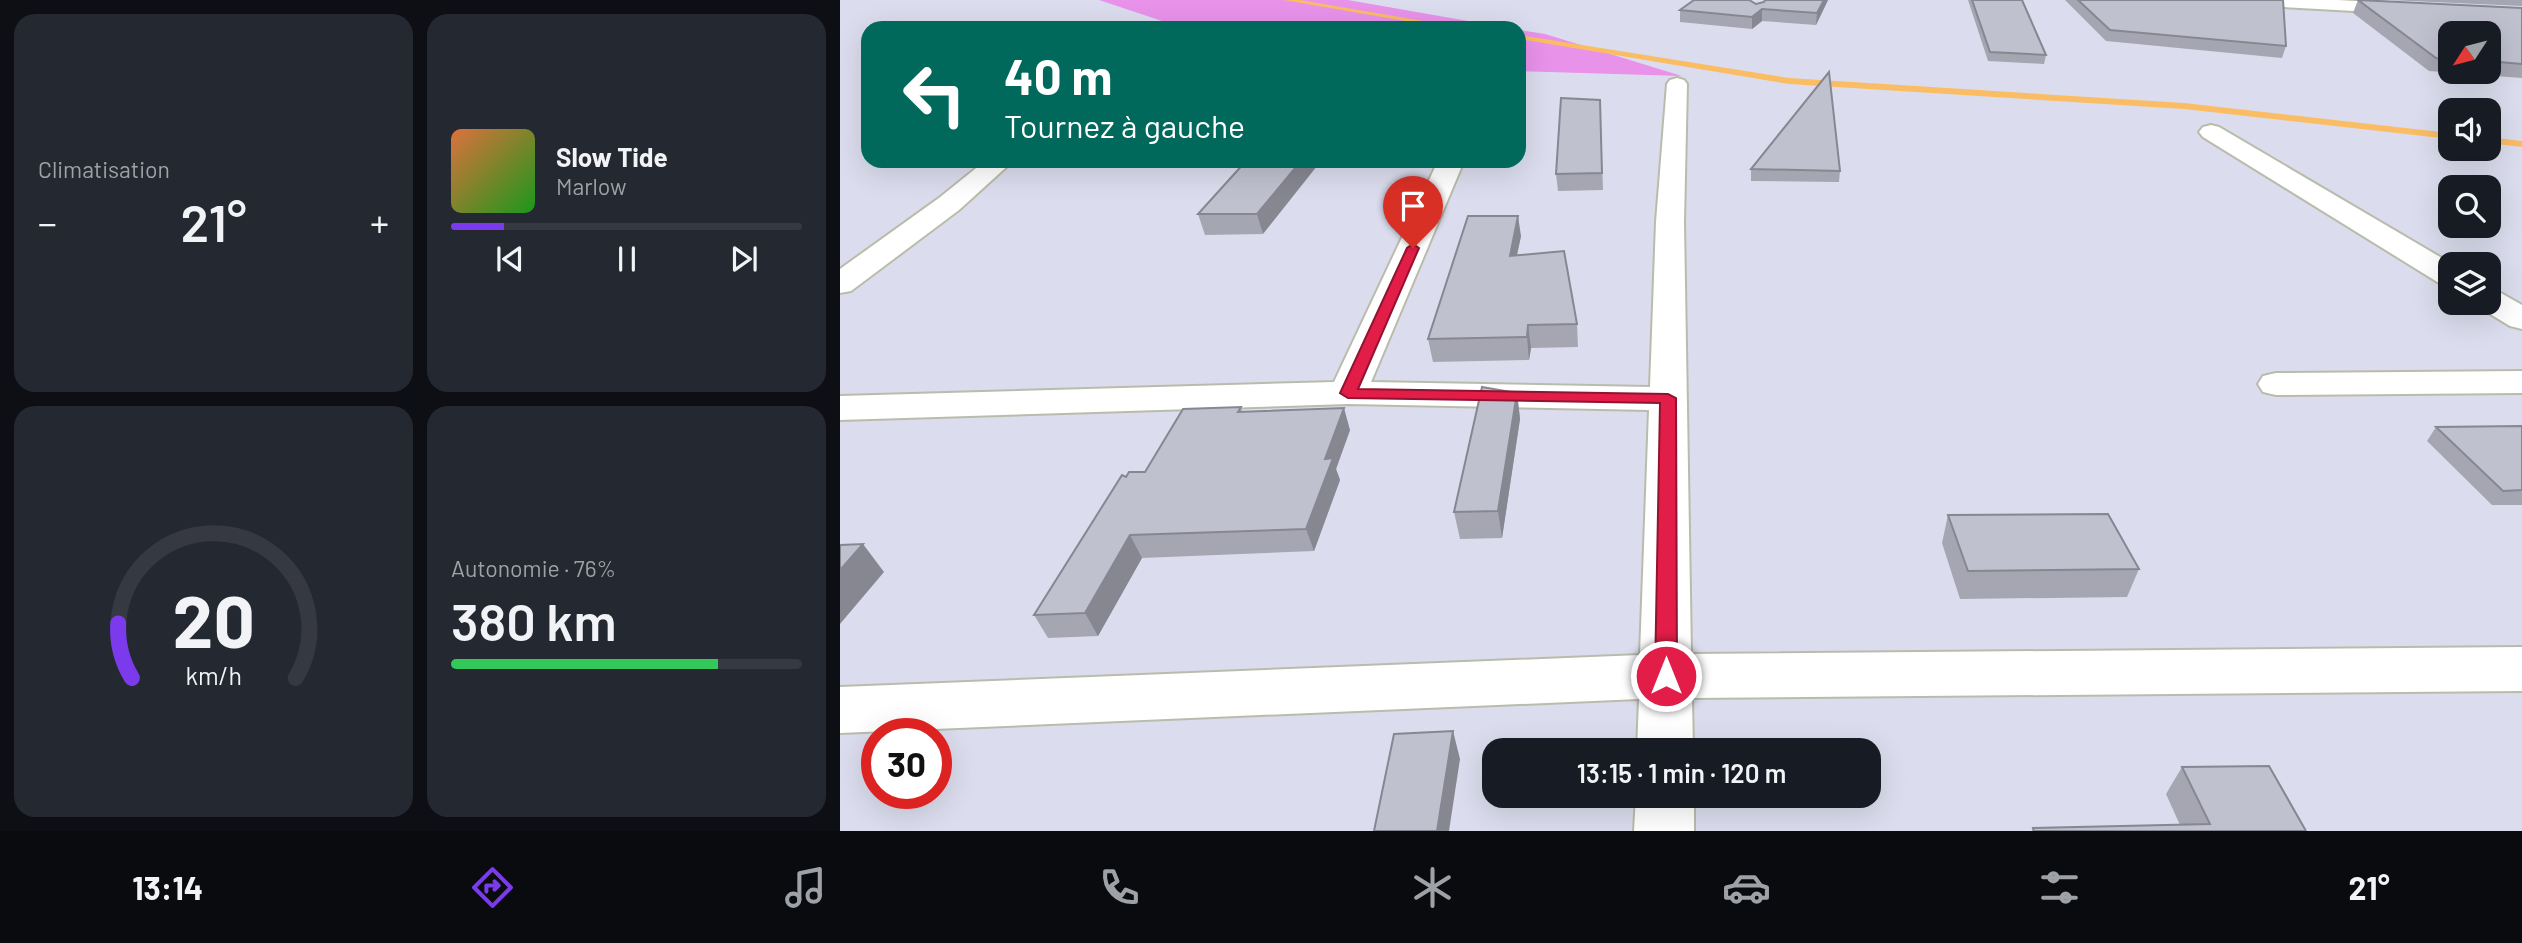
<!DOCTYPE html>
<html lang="fr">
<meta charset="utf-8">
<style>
:root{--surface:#171b24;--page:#242831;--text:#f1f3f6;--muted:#9ea1a6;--line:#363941;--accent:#7c3aed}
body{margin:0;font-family:Barlow,sans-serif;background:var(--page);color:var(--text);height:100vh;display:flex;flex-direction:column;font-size:26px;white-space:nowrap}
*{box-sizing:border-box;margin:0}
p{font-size:23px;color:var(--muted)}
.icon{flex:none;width:38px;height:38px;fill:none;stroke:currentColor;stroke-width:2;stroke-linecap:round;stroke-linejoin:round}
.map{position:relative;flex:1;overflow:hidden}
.details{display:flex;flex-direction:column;gap:14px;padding:14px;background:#0d0f14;width:840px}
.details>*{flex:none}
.banner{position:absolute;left:21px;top:21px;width:665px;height:147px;border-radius:21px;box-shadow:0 7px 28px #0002;background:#00695c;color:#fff;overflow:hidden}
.needle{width:46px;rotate:234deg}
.tools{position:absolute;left:1598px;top:21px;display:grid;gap:14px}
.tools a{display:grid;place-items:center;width:63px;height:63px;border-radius:14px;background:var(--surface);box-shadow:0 7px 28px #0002;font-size:35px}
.speed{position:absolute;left:21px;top:718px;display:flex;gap:14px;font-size:35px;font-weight:700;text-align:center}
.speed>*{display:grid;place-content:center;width:91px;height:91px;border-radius:50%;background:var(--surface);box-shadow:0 7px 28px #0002;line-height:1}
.speed .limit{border:10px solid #d22;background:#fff;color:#111}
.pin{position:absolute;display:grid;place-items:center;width:60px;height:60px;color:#fff;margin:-72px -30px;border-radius:50% 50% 50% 0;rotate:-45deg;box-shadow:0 0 7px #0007}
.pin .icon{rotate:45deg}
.me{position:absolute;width:77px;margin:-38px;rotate:0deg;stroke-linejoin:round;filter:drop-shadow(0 0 5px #0008)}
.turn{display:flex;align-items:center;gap:24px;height:147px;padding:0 28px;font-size:32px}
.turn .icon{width:91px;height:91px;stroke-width:2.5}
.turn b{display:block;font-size:49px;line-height:60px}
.big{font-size:52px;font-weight:600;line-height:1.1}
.details .tile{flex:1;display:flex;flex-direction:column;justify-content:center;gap:10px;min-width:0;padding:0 24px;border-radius:21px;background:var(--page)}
.details .dial{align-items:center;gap:0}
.dial svg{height:182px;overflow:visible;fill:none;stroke:var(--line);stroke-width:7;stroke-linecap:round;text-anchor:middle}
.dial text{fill:var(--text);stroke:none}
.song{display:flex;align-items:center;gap:21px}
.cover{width:84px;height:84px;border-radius:10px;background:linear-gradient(135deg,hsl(20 70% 55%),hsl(120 70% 35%))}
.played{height:7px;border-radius:4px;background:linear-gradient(90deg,var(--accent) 15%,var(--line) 15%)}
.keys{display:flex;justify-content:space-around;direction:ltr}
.heat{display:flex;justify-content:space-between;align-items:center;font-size:38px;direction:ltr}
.charge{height:10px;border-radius:5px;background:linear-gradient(90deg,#34c759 76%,var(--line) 0)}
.details .tiles{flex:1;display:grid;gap:14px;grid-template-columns:repeat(2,1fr)}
.trip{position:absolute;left:642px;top:738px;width:399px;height:70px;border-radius:21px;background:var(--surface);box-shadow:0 7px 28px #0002;font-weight:600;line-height:70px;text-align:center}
.tab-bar{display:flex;height:112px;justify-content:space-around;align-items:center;background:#090b0e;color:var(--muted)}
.tab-bar .icon{width:49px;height:49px}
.tab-bar .selected{color:var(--accent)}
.tab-bar b{font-size:32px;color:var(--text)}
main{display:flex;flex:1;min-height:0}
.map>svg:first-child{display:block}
.green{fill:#e892ea}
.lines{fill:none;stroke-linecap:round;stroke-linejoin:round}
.stream{fill:#fabd64;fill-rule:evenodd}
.minor-casing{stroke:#babcab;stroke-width:4}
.minor{fill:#fff;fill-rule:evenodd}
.wall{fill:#a5a6b2;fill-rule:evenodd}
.shaded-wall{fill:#868791}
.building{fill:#c0c1cf;stroke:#868791;stroke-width:2}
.route{fill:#e11d48;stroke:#92132f;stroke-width:2}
</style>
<main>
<section class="details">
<div class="tiles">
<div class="tile"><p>Climatisation</p>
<div class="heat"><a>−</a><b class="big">21°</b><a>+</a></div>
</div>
<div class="tile">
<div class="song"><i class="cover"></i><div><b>Slow Tide</b><p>Marlow</p></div></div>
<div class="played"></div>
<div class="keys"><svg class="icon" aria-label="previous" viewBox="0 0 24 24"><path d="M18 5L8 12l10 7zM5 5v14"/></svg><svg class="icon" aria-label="pause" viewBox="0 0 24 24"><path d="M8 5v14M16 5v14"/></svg><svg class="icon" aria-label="next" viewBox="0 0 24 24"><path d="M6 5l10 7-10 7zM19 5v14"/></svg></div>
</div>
<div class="tile dial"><svg viewBox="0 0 100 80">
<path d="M14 69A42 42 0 1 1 86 69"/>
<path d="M14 69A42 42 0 0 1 8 45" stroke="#7c3aed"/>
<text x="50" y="56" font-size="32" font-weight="700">20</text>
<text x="50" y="72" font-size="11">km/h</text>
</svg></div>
<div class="tile"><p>Autonomie · 76%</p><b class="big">380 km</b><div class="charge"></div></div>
</div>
</section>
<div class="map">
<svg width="1682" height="831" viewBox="0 0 1682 831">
<rect width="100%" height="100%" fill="#dbddee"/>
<path class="green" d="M259,0H508L668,28H343Z
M679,30L705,34L842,76L679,71Z"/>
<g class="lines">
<path class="stream" d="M444,0H460L624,28H606Z
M679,35L949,78L1344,103L1610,133V139L1344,109L949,84L679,39Z
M1648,137L1682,141V147L1648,143Z"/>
<g class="minor-casing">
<path id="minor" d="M1400,0H1498L1568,4L1577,9L1568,14L1408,5Z
M837,78L844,80L847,84L844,222L851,654L1682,647V691L852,698L853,751H797L799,699L0,733V687L800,655L809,410L508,404L0,420V396L494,382L598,161H624L531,382L810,387L816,222L827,84L830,80Z
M1371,125L1379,127L1612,264H1610V285L1599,283L1363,137L1359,132L1363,127Z
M145,161H173L119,210L11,291L0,293V269L99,198Z
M1648,289L1659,292L1682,305V329L1670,326L1637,306L1634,303H1648Z
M1682,371V393L1436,395L1423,392L1418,384L1423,376L1436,373Z
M796,796H854V831H794Z"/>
</g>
<use href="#minor" class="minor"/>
</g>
<path class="wall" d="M988,0L976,25L922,21L912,29L840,22V10Z
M1128,0H1182L1206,55L1204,64L1148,61Z
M1225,0H1443L1446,46L1442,58L1266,41Z
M1518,0L1682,8V78L1589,71L1513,13ZM1610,33H1648V72H1610Z
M1549,0H1682V6Z
M760,100L763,190L718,191L716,174Z
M406,161L423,234L365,235L358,214Z
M911,169L1000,171L999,182L911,181Z
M681,236L677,255L737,324L738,347L691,348L689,360L593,362L588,339Z
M677,393L680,419L662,538L620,539L614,512Z
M401,407L402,412L510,430L496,469L500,480L474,551L302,558L258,636L208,638L194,615L286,477L305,472Z
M1682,426V505H1652L1587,441L1596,427Z
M1108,515L1299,569L1287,597L1120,599L1102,543Z
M1342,767L1466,831H1192L1193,828L1340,825L1326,794Z"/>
<path class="shaded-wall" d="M984,0H988L976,25L977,13Z
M922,9V21L912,29V17Z
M461,161H481L423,234L417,214Z
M678,216L681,236L672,278L670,256Z
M688,325L691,348L689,360L687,337Z
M677,393L680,419L662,538L658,511Z
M504,408L510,430L496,469L500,480L474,551L466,529L485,459Z
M290,535L302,558L258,636L245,613Z
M23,544L44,572L0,624V570Z
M613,731L620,759L609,831H597Z"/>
<path class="building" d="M854,0H909L916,4L924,2L925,0H984L977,13L922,9L912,17L840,10Z
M1132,0H1182L1206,55L1150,52Z
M1238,0H1443L1446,46L1270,30Z
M1518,0L1682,8V64L1648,61V33H1610V59L1596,58Z
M989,72L1000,171L911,169Z
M721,98L760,100L762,173L716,174Z
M406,161H461L417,214H358Z
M628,216H678L670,256L724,251L737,324L688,325L687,337L588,339Z
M642,387L677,393L658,511L614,512Z
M401,407L398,412L504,408L485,459L493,458L466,529L290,535L245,613L194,615L282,475L286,477L289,472H305L343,409Z
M1682,426V490L1663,491L1596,427Z
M1268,514L1299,569L1128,571L1108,515Z
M23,544L0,570V545Z
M613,731L597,831H534L554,734Z
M1429,766L1466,831H1194L1193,828L1370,824L1342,767Z"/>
<path class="route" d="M573,244L579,248L518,389L828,394L836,398L837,676L834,682L826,685L819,682L815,676L820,403L508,398L500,393L567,248Z"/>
</svg>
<div class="tools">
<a><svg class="needle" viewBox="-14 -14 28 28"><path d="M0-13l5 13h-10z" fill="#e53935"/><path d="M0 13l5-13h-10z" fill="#9ea1a6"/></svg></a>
<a><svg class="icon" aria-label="sound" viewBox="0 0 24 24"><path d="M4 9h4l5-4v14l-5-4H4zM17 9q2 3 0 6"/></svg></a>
<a><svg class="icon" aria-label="search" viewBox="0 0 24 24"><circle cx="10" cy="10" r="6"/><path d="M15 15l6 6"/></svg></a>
<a><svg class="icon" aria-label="layers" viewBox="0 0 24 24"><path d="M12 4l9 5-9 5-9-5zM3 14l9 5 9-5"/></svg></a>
</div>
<div class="speed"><div class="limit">30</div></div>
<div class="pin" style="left:573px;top:248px;background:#d93025"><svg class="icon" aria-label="arrive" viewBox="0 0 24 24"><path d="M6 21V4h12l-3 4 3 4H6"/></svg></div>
<svg class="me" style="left:826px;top:676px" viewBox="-20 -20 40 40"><circle r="17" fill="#e11d48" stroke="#fff" stroke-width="3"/><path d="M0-11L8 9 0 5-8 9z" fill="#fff"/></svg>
<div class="trip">13:15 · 1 min · 120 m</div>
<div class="banner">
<div class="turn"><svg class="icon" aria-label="left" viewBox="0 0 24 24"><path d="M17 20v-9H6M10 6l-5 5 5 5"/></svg><div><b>40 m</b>Tournez à gauche</div></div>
</div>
</div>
</main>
<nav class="tab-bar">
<b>13:14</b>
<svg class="icon selected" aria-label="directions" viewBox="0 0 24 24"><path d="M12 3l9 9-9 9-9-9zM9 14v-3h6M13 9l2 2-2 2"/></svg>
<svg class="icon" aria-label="music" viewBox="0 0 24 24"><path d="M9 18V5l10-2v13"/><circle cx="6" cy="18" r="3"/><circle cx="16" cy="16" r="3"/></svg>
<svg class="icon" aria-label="phone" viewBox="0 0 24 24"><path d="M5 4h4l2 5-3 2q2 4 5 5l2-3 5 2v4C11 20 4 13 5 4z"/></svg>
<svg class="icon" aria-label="climate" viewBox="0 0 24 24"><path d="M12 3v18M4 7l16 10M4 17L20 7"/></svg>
<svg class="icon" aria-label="car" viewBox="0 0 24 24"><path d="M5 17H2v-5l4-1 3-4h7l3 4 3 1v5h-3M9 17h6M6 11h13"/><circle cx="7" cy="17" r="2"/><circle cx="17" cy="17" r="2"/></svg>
<svg class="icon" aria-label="filters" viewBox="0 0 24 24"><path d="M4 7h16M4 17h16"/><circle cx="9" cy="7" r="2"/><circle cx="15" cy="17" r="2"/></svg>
<b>21°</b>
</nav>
